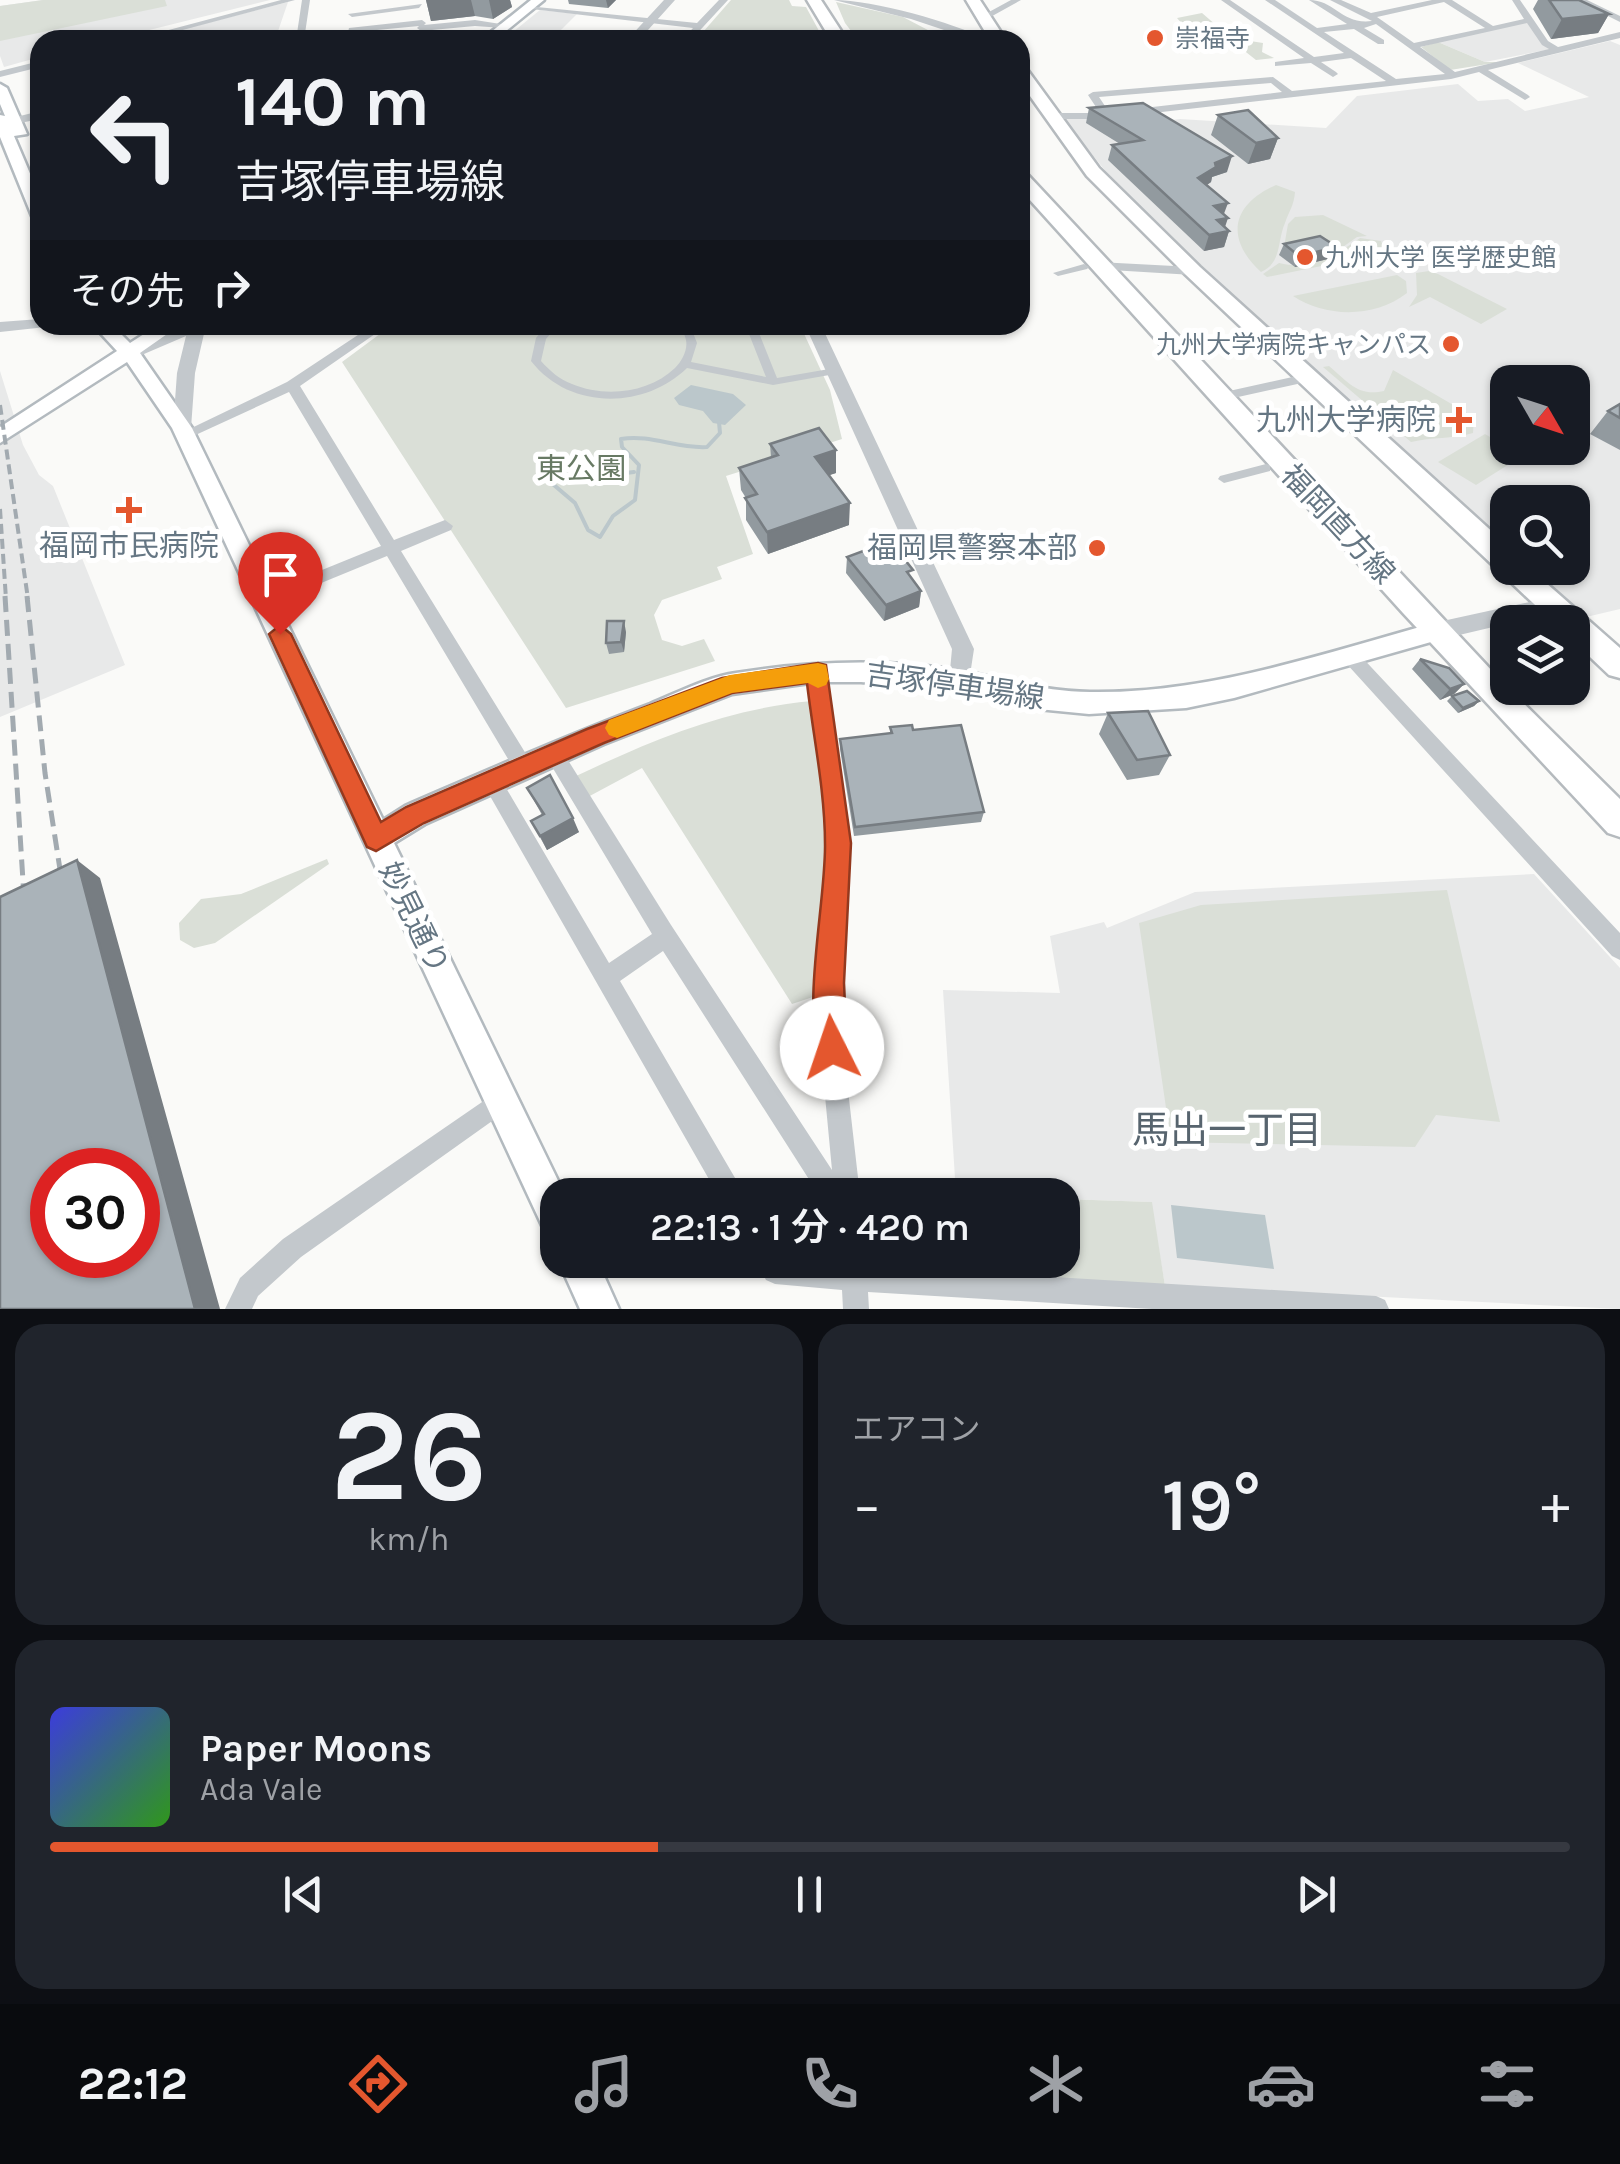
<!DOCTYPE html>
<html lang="ja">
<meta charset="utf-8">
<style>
:root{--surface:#171b24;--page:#20242c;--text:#f1f3f6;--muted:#9ea1a6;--line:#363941;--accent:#e4572e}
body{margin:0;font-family:Karla,"Noto Sans JP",sans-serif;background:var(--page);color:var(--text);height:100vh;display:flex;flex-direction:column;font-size:38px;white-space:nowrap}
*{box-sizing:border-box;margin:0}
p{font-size:32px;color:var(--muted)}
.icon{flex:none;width:55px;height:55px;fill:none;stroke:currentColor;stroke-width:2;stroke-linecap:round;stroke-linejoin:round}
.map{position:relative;height:1309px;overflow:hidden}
.details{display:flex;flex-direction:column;gap:15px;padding:15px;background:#0d0f14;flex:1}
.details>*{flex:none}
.top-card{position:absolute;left:30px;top:30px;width:1000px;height:305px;border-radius:30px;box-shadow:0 2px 8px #0004;background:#171b24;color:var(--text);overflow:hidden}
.needle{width:65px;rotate:129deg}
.buttons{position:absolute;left:1490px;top:365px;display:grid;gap:20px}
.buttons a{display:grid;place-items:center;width:100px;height:100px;border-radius:20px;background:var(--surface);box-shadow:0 2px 8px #0004;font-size:50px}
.speed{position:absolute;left:30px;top:1148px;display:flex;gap:20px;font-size:50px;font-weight:700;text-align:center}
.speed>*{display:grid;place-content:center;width:130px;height:130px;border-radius:50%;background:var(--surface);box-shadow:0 2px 8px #0004;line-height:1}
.speed .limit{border:15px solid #d22;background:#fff;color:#111}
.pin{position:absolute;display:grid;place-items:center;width:85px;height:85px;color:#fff;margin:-102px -42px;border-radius:50% 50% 50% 0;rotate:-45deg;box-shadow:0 0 10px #0007}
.pin .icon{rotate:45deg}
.me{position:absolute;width:110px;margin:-55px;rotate:356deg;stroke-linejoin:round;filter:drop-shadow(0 0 8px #0008)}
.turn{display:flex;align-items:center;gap:35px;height:210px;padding:0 40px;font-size:45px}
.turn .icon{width:130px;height:130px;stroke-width:2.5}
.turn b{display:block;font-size:70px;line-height:85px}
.then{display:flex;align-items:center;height:95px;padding:0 40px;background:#0003;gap:20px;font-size:38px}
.big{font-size:75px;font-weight:600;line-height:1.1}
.details .widget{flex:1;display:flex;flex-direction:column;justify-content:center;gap:15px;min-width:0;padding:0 35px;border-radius:30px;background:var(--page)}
.details .dial{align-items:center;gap:0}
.dial b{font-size:130px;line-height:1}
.song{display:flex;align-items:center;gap:30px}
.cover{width:120px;height:120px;border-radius:15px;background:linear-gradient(135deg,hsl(240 70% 55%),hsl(110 70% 35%))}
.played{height:10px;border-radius:5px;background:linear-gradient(90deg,var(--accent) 40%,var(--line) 40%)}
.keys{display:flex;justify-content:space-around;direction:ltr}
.heat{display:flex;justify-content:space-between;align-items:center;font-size:55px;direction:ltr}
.details .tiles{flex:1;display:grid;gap:15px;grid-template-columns:1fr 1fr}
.widget:last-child{grid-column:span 2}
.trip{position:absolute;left:540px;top:1178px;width:540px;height:100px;border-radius:30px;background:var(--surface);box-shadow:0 2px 8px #0004;font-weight:600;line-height:100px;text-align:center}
.tabs{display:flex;height:160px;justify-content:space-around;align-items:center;background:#090b0e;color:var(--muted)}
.tabs .icon{width:70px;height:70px}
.tabs .active{color:var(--accent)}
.tabs b{font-size:45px;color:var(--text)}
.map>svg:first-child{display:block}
.built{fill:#e8e9e9;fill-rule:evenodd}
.green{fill:#dadfd7}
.water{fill:#bbc7cb}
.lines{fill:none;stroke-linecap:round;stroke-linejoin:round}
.stream{stroke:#bbc7cb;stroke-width:4}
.secondary-casing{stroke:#b3babf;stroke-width:5}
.primary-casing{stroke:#b5babe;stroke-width:5}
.pedestrian{fill:#c3c8cc;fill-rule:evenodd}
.minor{fill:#c3c8cc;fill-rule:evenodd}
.tertiary{fill:#c3c8cc;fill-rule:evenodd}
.secondary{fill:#fff;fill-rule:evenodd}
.primary{fill:#fff;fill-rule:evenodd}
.rail-far1{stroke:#a2aab0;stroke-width:4;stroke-dasharray:10 5;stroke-linecap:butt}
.rail{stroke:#a2aab0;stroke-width:5;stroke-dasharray:16 8;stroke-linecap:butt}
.wall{fill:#929a9f}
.shaded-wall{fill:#777d82}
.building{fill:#aab3b9;stroke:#777d82;stroke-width:2.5;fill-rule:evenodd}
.route{fill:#e4572e;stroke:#94391e;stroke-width:2.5}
.slow{fill:#f59e0b}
.poi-dot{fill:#e4572e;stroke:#fff;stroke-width:4}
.labels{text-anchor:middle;stroke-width:10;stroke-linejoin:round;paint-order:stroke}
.far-poi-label{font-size:25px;fill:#657683;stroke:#fff;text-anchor:start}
.poi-label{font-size:30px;fill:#657683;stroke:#fff;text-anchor:end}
.park-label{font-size:30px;fill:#687a64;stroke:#fff}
.street-label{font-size:30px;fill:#657683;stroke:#fff}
.near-neighbourhood-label{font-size:38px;fill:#57646e;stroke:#fff}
</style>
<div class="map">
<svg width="1620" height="1309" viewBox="0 0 1620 1309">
<rect width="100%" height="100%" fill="#fafaf8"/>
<path class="built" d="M43,0H270L109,40H40V57L4,67L0,56V6Z
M288,2L275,40H141Z
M540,10L577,14L551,40H503Z
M1523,21L1530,22L1551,49L1485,62L1438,42Z
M1610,41L1620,45V609L1582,618L1528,568H1572V502H1508L1507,550L1174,241L1108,174L1063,119L1101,117L1130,125L1180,119L1326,128L1357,96L1458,84L1478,101L1508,99L1525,111L1589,97L1518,63ZM1508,382H1572V448H1508Z
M0,371L23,445L39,475L53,486L125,665L0,717Z
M1534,874L1620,968V1309L1165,1286L1151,1202L1063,1199L1062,1195L956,1194L943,990L1060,993L1050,936L1104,922L1107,928L1195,892Z"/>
<path class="green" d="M43,0H165L167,6L0,41V6Z
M731,0H789L792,6L806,7L824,40H696Z
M836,2L903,17L947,40H858L845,23Z
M1202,13L1231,38L1263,43L1262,52L1274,58L1256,60L1237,45L1189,32L1177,18Z
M1438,42L1485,62H1501L1450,70L1421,47Z
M1276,185L1295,192C1294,206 1289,211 1285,223C1277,241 1282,263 1261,272C1225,239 1231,205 1276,185Z
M1323,215L1367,236L1357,237L1340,249L1330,245L1283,253L1288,224L1295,217Z
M1360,238L1381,241L1385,253L1267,277L1263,274L1279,263C1312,271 1334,256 1360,238Z
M1429,271L1438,274L1507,309L1481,324L1430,297L1409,307L1417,295L1416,273Z
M1397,275L1406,281L1407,293C1375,318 1326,318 1293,296Z
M392,325H800L830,390L842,439L726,476L753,554L717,567L722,579L662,600L654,615L662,640L682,646L704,639L715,661L566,708L342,362Z
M1329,366C1348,382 1358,397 1384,391L1393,370L1474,417L1473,433C1452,439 1432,437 1411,442L1323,367Z
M1485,434L1522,456L1476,485L1438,462Z
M812,701L829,845L816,996L792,1004L642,768L586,798L574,777C652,740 725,709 812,701Z
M327,859L329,864L215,943L194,948L180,940L179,923L201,899L241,894Z
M1447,890L1500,1122L1436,1115L1415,1147L1171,1142L1139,923L1201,905Z
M1063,1199L1152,1202L1165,1286L965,1275L963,1260H1062Z"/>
<path class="water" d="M691,385L733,394L746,405L725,425L713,423L703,411L679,405L674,398Z
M1171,1205L1265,1215L1274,1269L1177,1258Z"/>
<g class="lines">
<path class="stream" d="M634,472L617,474L548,463L541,467V474L575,503L588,530L600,537L613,516L635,500L639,465L622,447L621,439C651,434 677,449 707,447L720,433L719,422"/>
<g class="secondary-casing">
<path id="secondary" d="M531,0H544L495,40H481Z
M0,84L7,88L27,134L14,136L40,197V221L32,216L0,137V115L5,116L0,104Z
M93,325H112L130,343L158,325H180L140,353L192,428L383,820L405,806C486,771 567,735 650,704C677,693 707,677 736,673C811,661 887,658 962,671C1005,679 1046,692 1090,692C1209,694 1324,653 1438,622L1447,624L1450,631L1447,638L1438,640L1234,698L1186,708L1089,714L1038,709L960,691L861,682H817L732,694L604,744L425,824L394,843L565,1195H558V1237L545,1232L172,428L127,362L0,443V427L117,351Z
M558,1260H597L619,1309H580Z"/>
</g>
<g class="primary-casing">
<path id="primary" d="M807,0H821L847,40H831Z
M966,0H980L1006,40H990Z
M1020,66L1026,68L1099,168L1200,267L1508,546V568H1529L1620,648V678L1609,675L1572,640V622H1553L1186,275L1087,176L1020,82Z
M1020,172L1027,174L1508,688L1620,799V837L1608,833L1403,613L1020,189Z"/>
</g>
<path class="pedestrian" d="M1084,264L1089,267L1087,269L1058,276L1053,273Z
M547,325H558L546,339L541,361C550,371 559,379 572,384C605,398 649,393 675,368C682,361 688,350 686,340C685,335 682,330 680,325H690L697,343L691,362L766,377L749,334L740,325H751L759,333L777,378L835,368L840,371L835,374L773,385L687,368C644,410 569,410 531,361L536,338Z
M1266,464L1270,465V471L1224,483L1218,479L1220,476Z"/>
<path class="minor" d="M281,0H295L145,40H131Z
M302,0H310L304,40H296Z
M719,0H728L691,40H682L693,28L523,8L527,6L697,23Z
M834,0C873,0 953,22 987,40H974L911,19Z
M1011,0H1021L985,20L978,18Z
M1221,0H1230L1314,57L1344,53L1265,0H1275L1317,28L1347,24L1309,0C1335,0 1342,25 1372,21L1330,0H1341L1371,13L1432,0H1452L1493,26L1524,19L1512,0H1520L1548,41L1558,47L1620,32V38L1488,70L1528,95L1530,97L1525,100L1479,72L1451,79L1100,119H1052L1047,116L1052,113H1100L1088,95L1093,92L1273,77L1292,91L1386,81L1351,58L1321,62L1336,72L1338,74L1333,77L1311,63L1275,66V62L1304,58ZM1444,2L1485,28L1414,43L1377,17ZM1527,23L1542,45L1549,49L1455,72L1420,47ZM1376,24L1445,74L1396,79L1324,32L1354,29L1378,44H1384V40L1364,28ZM1271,83L1282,92L1109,112L1099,97Z
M1576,0H1587L1620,16V22Z
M422,4L419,8L352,17L348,14Z
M422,20L426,23L424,25L475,20L507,25L503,28L475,26L421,31L417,28L419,26L356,32L354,40H346L349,28Z
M40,61V67L0,77V71Z
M1098,262L1193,267L1199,271L1193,275L1094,269L1092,266Z
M373,325H388L300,386L394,540L445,520L453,526L451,530L401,551L531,762L534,768L531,774L524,776L517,774L387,556L270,604H258L256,600L258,596L381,546L289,392L189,438L184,440L177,435L287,382Z
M1306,374L1311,375V381L1220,401L1213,397L1220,393Z
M1351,650L1357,652L1620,933V960L1612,956L1345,662L1342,657L1345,652Z
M817,665L823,667L826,672L848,843L839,1011L860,1195H819L663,951L620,981L745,1195H718L482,782L485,776L492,774L499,776L609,963L652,934L545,755L547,749L554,747L561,749L671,925L832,1170L817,1011L828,843L808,672L811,667Z
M501,1089L509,1093L513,1101L509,1109L301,1257L258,1296L252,1309H225L240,1278L283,1239Z
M756,1260L840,1264V1260H866V1266L1376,1296L1385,1300L1389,1309H1152L868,1292L869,1309H843L842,1290L775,1284L766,1280Z"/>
<path class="tertiary" d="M664,0H675L639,40H627Z
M40,111V119L0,127V121Z
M40,319V325H48L46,327L0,332V322Z
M184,325H206L195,373L191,428L182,434L173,428L177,373L186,336L137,357L131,358L123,353Z
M805,325H821L974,649L968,688H952L949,681L952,649Z
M1553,597L1561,599L1564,605L1561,611L1438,640L1427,631L1438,622Z"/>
<use href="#secondary" class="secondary"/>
<use href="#primary" class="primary"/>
<path class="rail-far1" d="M0,405L28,599
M0,509L6,599"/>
<path class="rail" d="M5,596L25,913
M27,596L45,773L64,895"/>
</g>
<path class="wall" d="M426,0H510L512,7L493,19L475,16L431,21Z
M568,0H616L608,8L569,4Z
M1538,0H1579L1609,14L1598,33L1551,39L1533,9Z
M1089,108L1227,172L1212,177L1211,182L1207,185L1224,215L1225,227L1229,231L1224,247L1204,251L1108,160L1112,145L1120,144L1086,123Z
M1218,115L1278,138L1270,159L1248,164L1211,135Z
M1284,244L1332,258L1295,267L1279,255Z
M1620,404V450L1590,434L1608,411Z
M770,444L836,473L829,475L849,525L768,554L746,520V498L741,490L739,468L771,457Z
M847,557L912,579L921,591L919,607L884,621L846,573Z
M626,632L624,652L609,654L606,643Z
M1420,659L1464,684L1454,694L1440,700L1412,669Z
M1452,696L1479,701L1474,706L1458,713L1447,701Z
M1108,713L1170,755L1159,775L1127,780L1099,734Z
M890,727L913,730L984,812L981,822L854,836L840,749V739L890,734Z
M527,788L579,832L547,850L531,821L542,815Z"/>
<path class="shaded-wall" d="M426,0H471L475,16L431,21Z
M489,0H510L512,7L493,19Z
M606,0H616L608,8Z
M1609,14L1598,33L1551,39L1562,19Z
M1278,138L1270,159L1248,164L1256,143Z
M1232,156L1227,172L1212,177L1211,182L1193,194L1198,178L1215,163Z
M1228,203L1222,219L1228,218L1223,233L1229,231L1224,247L1204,251L1209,235L1214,206Z
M1337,247L1332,258L1295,267L1299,256Z
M836,450V473L815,480V457Z
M850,503L849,525L768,554L767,532Z
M921,591L919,607L884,621L886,605Z
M624,621L626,632L624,652L621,642Z
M1587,644L1579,652L1572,654V649Z
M1464,684L1454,694L1440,700L1450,689Z
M1479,701L1474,706L1458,713L1463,708Z
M573,818L579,832L547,850L540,836Z
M77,860L100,878L220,1309H195Z"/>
<path class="building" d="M1549,0H1579L1609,14L1562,19Z
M1143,103L1232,156L1215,163L1216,167L1198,178L1228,203L1214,206L1228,218L1217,220L1229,231L1209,235L1112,145L1143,140L1089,108Z
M1248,110L1278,138L1256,143L1218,115Z
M1320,236L1337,247L1299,256L1284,244Z
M1620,404V418L1608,411Z
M819,428L836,450L815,457L850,503L767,532L745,498L757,494L739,468L778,455L770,444Z
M890,541L913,570L907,572L921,591L886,605L847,557Z
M607,621H624L621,642L606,643Z
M1572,629L1576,630L1587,644L1572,649Z
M1420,659L1449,668L1464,684L1450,689Z
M1467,691L1479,701L1463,708L1452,696Z
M1148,711L1170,755L1137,760L1108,713Z
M912,725L913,730L961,725L984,812L855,827L840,739L892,733L890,727Z
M550,775L573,818L540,836L531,821L544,814L527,788Z
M77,860L195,1309H0V897ZM52,1170H138V1255H52Z"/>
<path class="route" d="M280,625L291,634L381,822L406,807L587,729L722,678L818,663L826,665L851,843L844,983L847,1048L843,1058L832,1063L821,1058C801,1009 826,900 825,844C825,791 813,735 807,683L732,693L604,743L424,823L376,851L367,847L269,634Z"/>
<path class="slow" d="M818,663L826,665L829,679L826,685L818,688L808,683L732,693L617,738L609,735L605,728L609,720L730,675Z"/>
<g class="poi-dot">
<circle cx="1155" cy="38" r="10"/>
<circle cx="1305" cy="257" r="10"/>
<circle cx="1451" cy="344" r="10"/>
<path d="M1454 405h10v10h10v10h-10v10h-10v-10h-10v-10h10z"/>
<path d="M124 495h10v10h10v10h-10v10h-10v-10h-10v-10h10z"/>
<circle cx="1097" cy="548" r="10"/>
</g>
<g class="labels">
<g class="far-poi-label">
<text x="1175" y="47">崇福寺</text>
<text x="1325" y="266">九州大学 医学歴史館</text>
<text x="1431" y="353" text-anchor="end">九州大学病院キャンパス</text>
</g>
<g class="poi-label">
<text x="1436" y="430">九州大学病院</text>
<text x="129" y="556" text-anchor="middle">福岡市民病院</text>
<text x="1077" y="558">福岡県警察本部</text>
</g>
<g class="park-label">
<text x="581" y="479">東公園</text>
</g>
<g class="street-label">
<text transform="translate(1338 524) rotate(47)" y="10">福岡直方線</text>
<text transform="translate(955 686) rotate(8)" y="10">吉塚停車場線</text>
<text transform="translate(414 918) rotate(64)" y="10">妙見通り</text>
</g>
<g class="near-neighbourhood-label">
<text x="1227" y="1143">馬出一丁目</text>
</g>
</g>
</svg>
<div class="buttons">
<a><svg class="needle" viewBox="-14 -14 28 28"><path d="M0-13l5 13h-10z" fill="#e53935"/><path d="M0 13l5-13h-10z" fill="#9ea1a6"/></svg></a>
<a><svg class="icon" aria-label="search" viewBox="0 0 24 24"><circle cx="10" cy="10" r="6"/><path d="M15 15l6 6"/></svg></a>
<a><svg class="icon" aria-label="layers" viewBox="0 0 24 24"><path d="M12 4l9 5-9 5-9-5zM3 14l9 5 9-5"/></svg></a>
</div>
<div class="speed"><div class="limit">30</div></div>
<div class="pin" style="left:280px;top:634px;background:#d93025"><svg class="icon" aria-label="arrive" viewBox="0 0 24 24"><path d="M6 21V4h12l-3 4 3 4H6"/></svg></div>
<svg class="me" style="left:832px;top:1048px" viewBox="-20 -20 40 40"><circle r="19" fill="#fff"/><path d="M0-13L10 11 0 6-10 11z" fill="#e4572e"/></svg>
<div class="trip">22:13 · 1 分 · 420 m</div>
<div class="top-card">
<div class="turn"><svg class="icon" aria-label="left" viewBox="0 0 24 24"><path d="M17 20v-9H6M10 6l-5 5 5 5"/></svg><div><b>140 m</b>吉塚停車場線</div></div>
<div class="then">その先<svg class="icon" aria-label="right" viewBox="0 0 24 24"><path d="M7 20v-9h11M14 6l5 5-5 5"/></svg></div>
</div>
</div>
<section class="details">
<div class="tiles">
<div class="widget dial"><b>26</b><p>km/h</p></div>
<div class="widget"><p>エアコン</p>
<div class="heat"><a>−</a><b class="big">19°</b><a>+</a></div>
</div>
<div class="widget">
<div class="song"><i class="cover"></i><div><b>Paper Moons</b><p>Ada Vale</p></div></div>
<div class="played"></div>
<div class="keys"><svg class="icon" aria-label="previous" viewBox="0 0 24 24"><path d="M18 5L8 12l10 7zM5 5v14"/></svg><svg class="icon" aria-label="pause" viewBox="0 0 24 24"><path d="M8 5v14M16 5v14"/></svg><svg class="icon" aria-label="next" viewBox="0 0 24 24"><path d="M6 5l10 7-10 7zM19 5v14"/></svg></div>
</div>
</div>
</section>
<nav class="tabs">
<b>22:12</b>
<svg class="icon active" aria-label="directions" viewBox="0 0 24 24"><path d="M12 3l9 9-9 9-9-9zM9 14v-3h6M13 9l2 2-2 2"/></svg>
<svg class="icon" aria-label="music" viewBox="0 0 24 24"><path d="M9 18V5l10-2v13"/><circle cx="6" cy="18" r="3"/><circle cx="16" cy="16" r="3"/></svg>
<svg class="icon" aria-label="phone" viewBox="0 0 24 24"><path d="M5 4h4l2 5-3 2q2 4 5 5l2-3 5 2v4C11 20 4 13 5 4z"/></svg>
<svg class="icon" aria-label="climate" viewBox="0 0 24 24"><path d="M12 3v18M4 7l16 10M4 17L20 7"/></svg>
<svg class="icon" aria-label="car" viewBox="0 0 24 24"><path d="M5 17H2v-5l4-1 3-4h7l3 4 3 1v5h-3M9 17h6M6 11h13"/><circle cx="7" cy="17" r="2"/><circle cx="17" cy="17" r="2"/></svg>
<svg class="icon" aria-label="filters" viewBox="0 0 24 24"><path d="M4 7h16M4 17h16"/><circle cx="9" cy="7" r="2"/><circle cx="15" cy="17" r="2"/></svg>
</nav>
